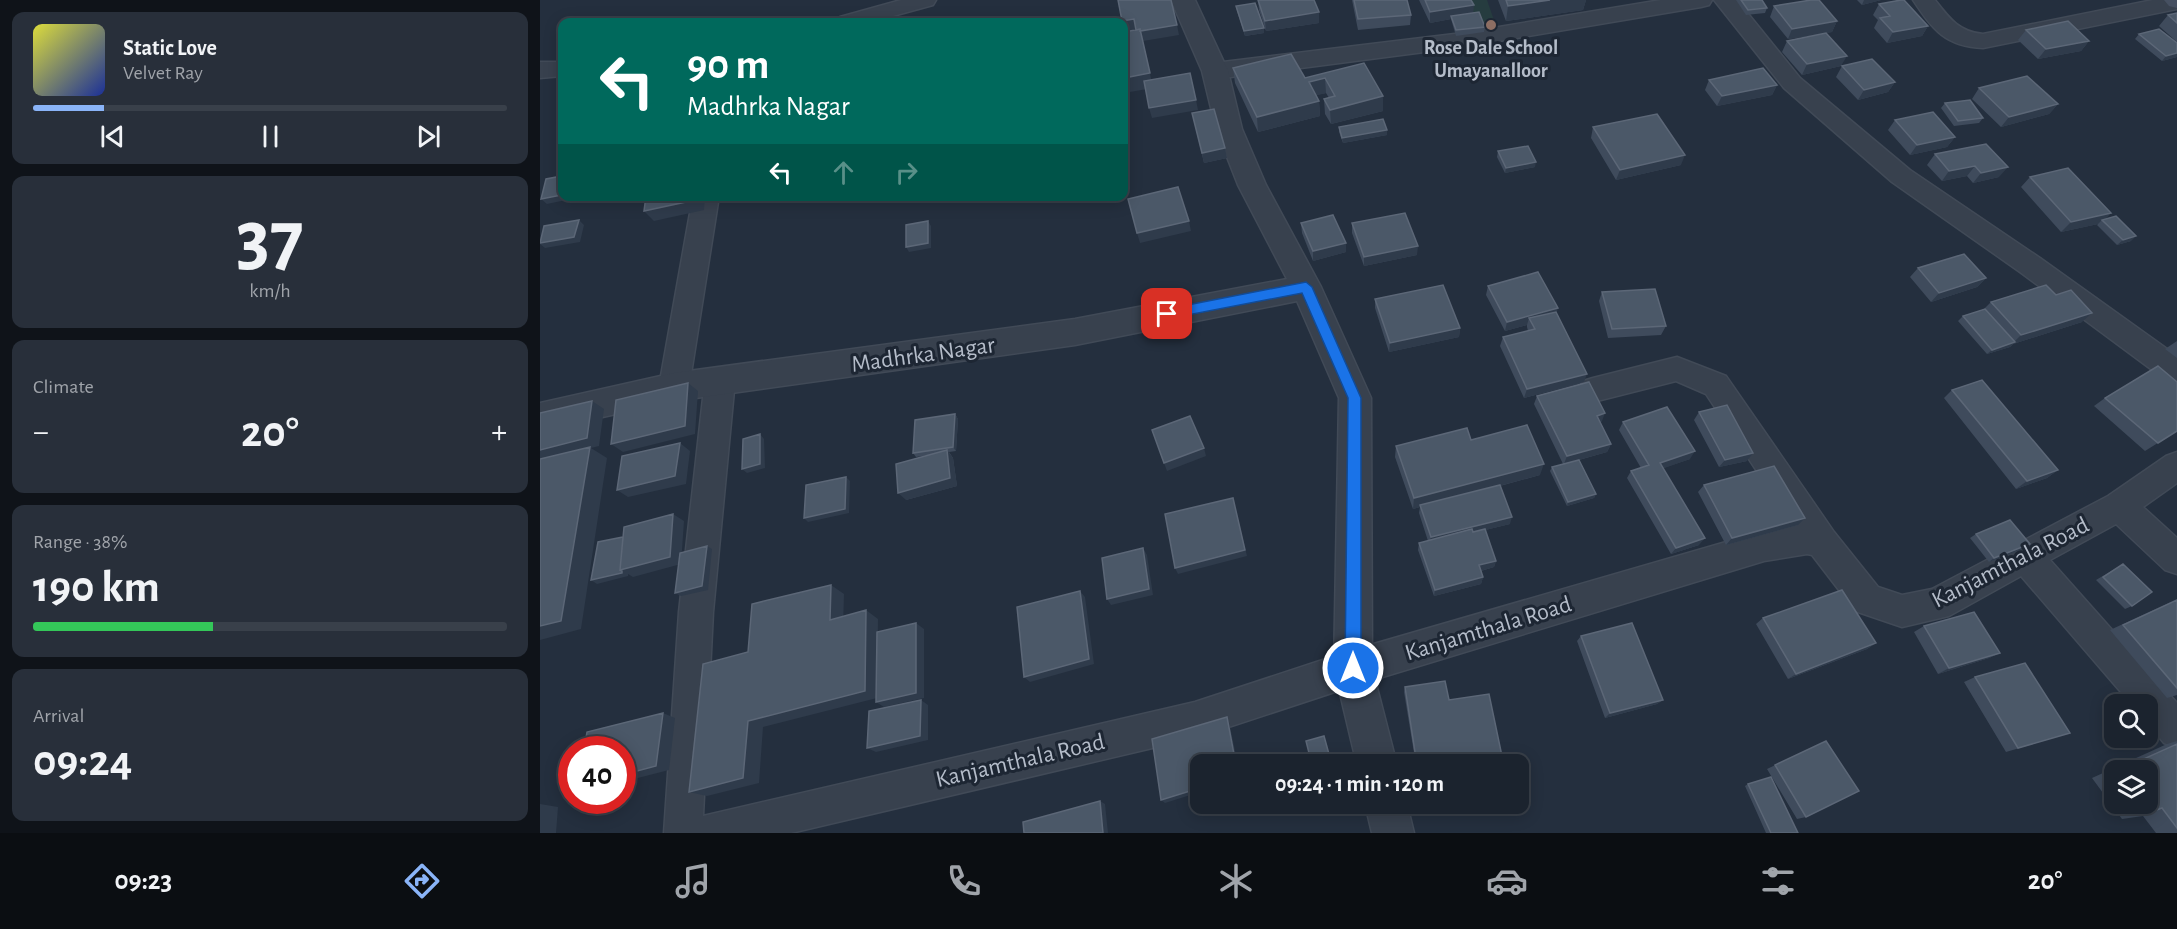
<!DOCTYPE html>
<meta charset="utf-8">
<style>
:root{--surface:#1b232e;--page:#282f3a;--text:#f1f3f6;--muted:#a0a4aa;--line:#39404a;--accent:#8ab4f8}
body{margin:0;font-family:"Alegreya Sans",sans-serif;background:var(--page);color:var(--text);height:100vh;display:flex;flex-direction:column;font-size:22px;white-space:nowrap}
*{box-sizing:border-box;margin:0}
p{font-size:20px;color:var(--muted)}
.icon{flex:none;width:33px;height:33px;fill:none;stroke:currentColor;stroke-width:2;stroke-linecap:round;stroke-linejoin:round}
.map{position:relative;flex:1;overflow:hidden}
.drawer{display:flex;flex-direction:column;gap:12px;padding:12px;background:#0f1319;width:540px}
.drawer>*{flex:none}
.hud{position:absolute;left:18px;top:18px;width:570px;height:183px;border-radius:12px;box-shadow:0 3px 15px #0003,0 0 0 2px var(--line);background:#00695c;color:#fff;overflow:hidden}
.tools{position:absolute;left:1564px;top:694px;display:grid;gap:12px}
.tools a{display:grid;place-items:center;width:54px;height:54px;border-radius:12px;background:var(--surface);box-shadow:0 3px 15px #0003,0 0 0 2px var(--line);font-size:30px}
.speed{position:absolute;left:18px;top:736px;display:flex;gap:12px;font-size:30px;font-weight:700;text-align:center}
.speed>*{display:grid;place-content:center;width:78px;height:78px;border-radius:50%;background:var(--surface);box-shadow:0 3px 15px #0003,0 0 0 2px var(--line);line-height:1}
.speed .limit{border:9px solid #d22;background:#fff;color:#111}
.pin{position:absolute;display:grid;place-items:center;width:51px;height:51px;color:#fff;margin:-26px;border-radius:12px;box-shadow:0 3px 9px #0006}
.me{position:absolute;width:66px;margin:-33px;rotate:0deg;stroke-linejoin:round;filter:drop-shadow(0 0 4px #0008)}
.turn{display:flex;align-items:center;gap:21px;height:126px;padding:0 30px;font-size:27px}
.turn .icon{width:78px;height:78px;stroke-width:2.5}
.turn b{display:block;font-size:42px;line-height:51px}
.lanes{display:flex;align-items:center;height:57px;padding:0 30px;background:#0003;justify-content:center;gap:30px;direction:ltr}
.lanes .off{opacity:.35}
.big{font-size:45px;font-weight:700;line-height:1.1}
.drawer .tile{flex:1;display:flex;flex-direction:column;justify-content:center;gap:9px;min-width:0;padding:0 21px;border-radius:12px;background:var(--page)}
.drawer .dial{align-items:center;gap:0}
.dial b{font-size:78px;line-height:1}
.song{display:flex;align-items:center;gap:18px}
.cover{width:72px;height:72px;border-radius:9px;background:linear-gradient(135deg,hsl(60 70% 55%),hsl(230 70% 35%))}
.played{height:6px;border-radius:3px;background:linear-gradient(90deg,var(--accent) 15%,var(--line) 15%)}
.keys{display:flex;justify-content:space-around;direction:ltr}
.heat{display:flex;justify-content:space-between;align-items:center;font-size:33px;direction:ltr}
.charge{height:9px;border-radius:4px;background:linear-gradient(90deg,#34c759 38%,var(--line) 0)}
.trip{position:absolute;left:650px;top:754px;width:339px;height:60px;border-radius:12px;background:var(--surface);box-shadow:0 3px 15px #0003,0 0 0 2px var(--line);font-weight:700;line-height:60px;text-align:center}
.tabs{display:flex;height:96px;justify-content:space-around;align-items:center;background:#0b0e12;color:var(--muted)}
.tabs .icon{width:42px;height:42px}
.tabs .current{color:var(--accent)}
.tabs b{font-size:27px;color:var(--text)}
main{display:flex;flex:1;min-height:0}
.map>svg:first-child{display:block}
.green{fill:#263c3f}
.lines{fill:none;stroke-linecap:round;stroke-linejoin:round}
.minor-casing{stroke:#414a57;stroke-width:3}
.tertiary-casing{stroke:#414a57;stroke-width:3}
.secondary-casing{stroke:#414a57;stroke-width:3}
.minor{fill:#38414e;fill-rule:evenodd}
.tertiary{fill:#38414e;fill-rule:evenodd}
.secondary{fill:#465061;fill-rule:evenodd}
.wall{fill:#3f4b5c;fill-rule:evenodd}
.shaded-wall{fill:#2f3b4b}
.building{fill:#4b5868;stroke:#5c6777;stroke-width:1.5}
.route{fill:#1a73e8;stroke:#114b97;stroke-width:1.5}
.education-dot{fill:#8d6e63;stroke:#1d2633;stroke-width:2}
.labels{text-anchor:middle;stroke-width:6;stroke-linejoin:round;paint-order:stroke}
.far-poi-label{font-size:20px;font-weight:bold;fill:#b4bcc9;stroke:#1d2633}
.street-label{font-size:24px;fill:#b4bcc9;stroke:#1d2633}
</style>
<main>
<section class="drawer">
<div class="tile">
<div class="song"><i class="cover"></i><div><b>Static Love</b><p>Velvet Ray</p></div></div>
<div class="played"></div>
<div class="keys"><svg class="icon" aria-label="previous" viewBox="0 0 24 24"><path d="M18 5L8 12l10 7zM5 5v14"/></svg><svg class="icon" aria-label="pause" viewBox="0 0 24 24"><path d="M8 5v14M16 5v14"/></svg><svg class="icon" aria-label="next" viewBox="0 0 24 24"><path d="M6 5l10 7-10 7zM19 5v14"/></svg></div>
</div>
<div class="tile dial"><b>37</b><p>km/h</p></div>
<div class="tile"><p>Climate</p>
<div class="heat"><a>−</a><b class="big">20°</b><a>+</a></div>
</div>
<div class="tile"><p>Range · 38%</p><b class="big">190 km</b><div class="charge"></div></div>
<div class="tile"><p>Arrival</p><b class="big">09:24</b></div>
</section>
<div class="map">
<svg width="1637" height="833" viewBox="0 0 1637 833">
<rect width="100%" height="100%" fill="#242f3e"/>
<path class="green" d="M917,0H947L955,23L922,28Z"/>
<g class="lines">
<g class="minor-casing">
<path id="minor" d="M361,0H396L393,5L331,22H297L300,17Z
M1121,0H1172L1169,5L1161,7L923,47L675,79L667,76L663,71L667,66L675,63L923,33Z
M1174,0H1197L1260,78L1370,170L1500,258L1637,356V384L1627,381L1480,272L1352,182L1244,88Z
M1373,0H1395C1409,18 1419,32 1443,34L1613,0H1637V9L1443,48C1405,46 1393,30 1373,0Z
M0,62H22V76L0,78Z
M153,196H179L149,387L144,396L134,399L124,396L119,387Z
M1137,357L1186,376L1294,532L1338,587L1362,595L1392,589L1568,496L1626,456L1637,452V483L1603,507L1637,538V574L1625,570L1576,524L1510,560L1637,703V748L1624,743L1608,724V705H1592L1481,576L1409,616L1362,627L1315,611L1272,555L1267,554L1224,561L813,686L655,738L251,833H124L139,612L165,380L170,371L180,368L190,371L195,380L173,612L163,816L655,702L813,650L1224,531L1253,526L1166,394L1136,381L1053,402L1043,399L1038,390L1043,381L1053,378Z"/>
</g>
<g class="tertiary-casing">
<path id="tertiary" d="M631,0H655L688,71L702,129L726,185L781,287L831,398L832,668L857,765H817L794,668L799,398L757,301L535,345L134,401L0,431V403L134,373L535,319L747,279L698,185L676,129L662,71Z
M825,804H867L874,833H832Z"/>
</g>
<g class="secondary-casing">
<path id="secondary" d="M1624,0H1637V8L1629,6Z"/>
</g>
<use href="#minor" class="minor"/>
<use href="#tertiary" class="tertiary"/>
<use href="#secondary" class="secondary"/>
</g>
<path class="wall" d="M718,0L779,23L726,31L719,10Z
M812,0H867L871,15L870,25L818,30Z
M879,0H931L933,13L945,27L944,32L916,36L911,19L890,23Z
M958,0H1046L1043,10L966,21Z
M1196,0H1222L1227,8L1225,13L1206,15Z
M1317,0H1341L1322,5Z
M1339,4L1388,26L1382,36L1347,43L1334,28L1338,20L1333,15Z
M696,6L724,28V33L705,36L697,11Z
M1234,6L1297,21L1292,32L1248,39L1230,17Z
M1637,13V42L1619,26L1628,15Z
M1486,30L1549,41L1541,51L1498,59L1478,40Z
M1599,34L1637,57L1622,61L1595,39Z
M1247,41L1301,66L1262,75L1242,52Z
M824,63L843,111L791,124L785,114L784,99L789,98L786,93L776,95L779,101L780,116L718,132L695,83L693,68L765,78Z
M1302,66L1355,82L1348,92L1318,100L1296,77Z
M1169,80L1237,85L1232,95L1177,106L1165,90Z
M1439,88L1518,104L1509,114L1461,127L1432,99Z
M1405,103L1443,118L1439,123L1414,126L1401,108Z
M652,113L685,148L687,158L664,163Z
M1355,120L1415,137L1407,147L1370,155L1348,130Z
M799,127L847,135L803,143L799,132Z
M1053,127L1141,165L1076,180L1051,138Z
M1446,144L1459,177L1433,183L1427,176L1402,181L1387,165L1395,154Z
M958,151L995,167L965,173L957,157Z
M1490,177L1566,219L1591,241L1577,245L1557,225L1558,224L1521,232L1481,187Z
M761,223L806,252L773,261L762,233Z
M812,223L877,255L824,266L812,233Z
M1378,268L1446,278L1437,287L1391,302L1370,277Z
M948,286L1016,313L1044,382L984,398L960,346L963,337L988,331L987,327V325L965,331L946,295Z
M1062,292L1126,326L1121,335L1068,338L1059,301Z
M835,299L920,328L919,337L849,352L835,308Z
M1451,302L1542,322L1473,344L1470,347L1447,354L1418,321L1423,316L1443,310Z
M1637,341V358L1625,349Z
M1412,390L1518,470L1507,478L1476,489L1404,398Z
M997,396L1062,421L1060,422L1071,444L1067,452L1039,460L1056,494L1054,498L1027,506L1010,471L1012,467L1023,464L994,404Z
M1565,398L1637,431L1605,451L1554,406Z
M1159,412L1207,461L1179,467L1154,420Z
M415,414L418,419L416,451L409,452L413,458L417,486L366,500L389,455L376,457L373,453Z
M1083,422L1150,459L1123,468L1159,545L1131,554L1087,478L1091,471L1101,468L1079,430Z
M931,440L1000,475L960,486L970,524L945,530L956,561L954,567L941,571L943,577L941,584L894,596L878,550L879,543L888,541L879,513L880,507L873,509L855,457L856,446Z
M1164,485L1258,525L1186,545L1158,492Z
M1436,534L1490,544L1484,548L1449,562L1430,538Z
M1583,564L1592,606L1585,609L1556,580Z
M1637,599V695L1627,698L1570,630Z
M1223,618L1336,643L1327,649L1248,679L1216,624Z
M1384,626L1460,653L1449,658L1398,674L1374,632Z
M1041,636L1123,700L1117,704L1065,718L1037,641Z
M1435,677L1530,733L1466,752L1424,682Z
M865,687L909,700L963,761L960,765H876L864,692Z
M1286,741L1266,817L1257,819L1227,769Z
M1637,741V833H1616L1603,816L1582,819L1552,778L1627,744ZM1575,771H1608V804H1575Z
M1208,784L1258,833H1226L1205,786Z"/>
<path class="shaded-wall" d="M1010,0H1046L1043,10L966,21L968,6Z
M1324,0H1341L1322,5Z
M934,5L933,16H911V19L890,23V12Z
M779,12V23L726,31L725,21Z
M594,19L597,30L585,32L584,22L582,21Z
M1297,21L1292,32L1248,39L1252,29Z
M637,25L639,35L603,41L613,88L584,93V78L597,31Z
M1388,26L1382,36L1347,43L1353,32Z
M724,28V33L705,36L704,31Z
M1549,41L1541,51L1498,59L1506,49Z
M1637,53V57L1622,61L1626,56Z
M1307,56L1301,66L1262,75L1267,64Z
M785,78L786,93L770,97L769,82Z
M1355,82L1348,92L1318,100L1324,90Z
M1237,85L1232,95L1177,106L1182,96Z
M843,96V111L791,124L790,110Z
M656,100L658,110L612,118L609,108Z
M779,101L780,116L718,132L717,117Z
M1518,104L1509,114L1461,127L1469,117Z
M847,130V135L803,143L802,138Z
M1415,137L1407,147L1370,155L1377,145Z
M685,148L687,158L664,163L662,153Z
M1145,155L1141,165L1076,180L1080,170Z
M996,162L995,167L965,173L966,168Z
M1435,166L1427,176L1402,181L1409,171Z
M1468,167L1459,177L1433,183L1441,173Z
M22,195V196H45L7,204L1,199Z
M156,196H165L164,210L114,221L104,211Z
M1571,213L1564,221L1562,220L1558,224L1521,232L1531,222Z
M39,220L44,225L40,242L5,248L0,244V243Z
M388,221L391,226V248L369,252L366,247Z
M649,221L651,231L600,243L597,233Z
M1596,236L1591,241L1577,245L1583,240Z
M806,243V252L773,261V251Z
M878,246L877,255L824,266V257Z
M1446,278L1437,287L1391,302L1399,293Z
M1018,308L1015,318H989L987,325L965,331L967,322Z
M1552,313L1542,322L1473,344L1470,347L1447,354L1452,350L1473,343L1481,335Z
M920,328L919,337L849,352L850,343Z
M1047,374L1044,382L984,398L987,389Z
M148,383L158,391L155,434L83,452L71,444Z
M52,401L64,409L59,446L51,448L67,458L41,629L0,640V450Z
M1065,413L1062,421L1053,424L1057,416Z
M415,414L418,419L416,451L413,447Z
M220,434L224,439L225,468L207,473L202,469Z
M140,443L150,451L146,484L88,497L77,490Z
M1071,444L1067,452L1024,464L1027,456Z
M664,448L666,456L627,471L624,463Z
M407,450L413,458L417,486L366,500L358,493Z
M1155,451L1150,459L1116,471L1120,463Z
M1213,453L1207,461L1179,467L1185,460Z
M1004,464L1000,475L873,509L874,498Z
M1518,470L1507,478L1476,489L1487,481Z
M306,477L310,481L309,513L268,522L264,518Z
M1056,494L1054,498L1027,506L1028,502Z
M693,498L707,556L638,574L635,568Z
M133,514L144,521L141,564L93,577L88,574V576L57,584L51,580L80,570Z
M972,517L970,524L889,544L891,537Z
M1265,518L1258,525L1186,545L1192,538Z
M1165,538L1159,545L1131,554L1136,548Z
M1490,544L1484,548L1449,562L1454,558Z
M167,546L172,549L168,590L141,596L135,593Z
M603,548L607,555L613,595L571,605L567,599Z
M956,561L954,567L937,572L939,565Z
M943,577L941,584L894,596L895,590Z
M291,585L304,594L303,628L290,620Z
M540,591L545,597L554,664L490,682L484,677Z
M326,610L338,619L337,698L223,727L219,783L167,796L149,792L208,721Z
M376,623L384,629V698L344,707L336,702Z
M1336,643L1327,649L1248,679L1256,674Z
M1460,653L1449,658L1398,674L1409,668Z
M381,700L388,705V740L336,752L327,748Z
M1123,700L1117,704L1065,718L1070,713Z
M123,713L135,718L129,770L82,782V775Z
M687,717L689,722L698,765H696Z
M660,788V792L625,803L621,800Z
M560,801L565,804L568,833H563Z
M0,804L18,807L16,833H0Z"/>
<path class="building" d="M578,0H631L637,25L600,31V29L596,30L594,19L582,21Z
M718,0H774L779,12L725,21Z
M814,0H867L871,15L818,19Z
M885,0H931L934,5L890,12Z
M966,0H1010L968,6Z
M1201,0H1222L1227,8L1208,10Z
M1271,0H1279L1297,21L1252,29L1234,6Z
M1361,0H1364L1388,26L1353,32L1340,18L1350,16L1339,4Z
M715,3L724,28L704,31L696,6Z
M939,12L945,27L916,30L911,16Z
M1637,13V23L1628,15Z
M574,20L575,22H555Z
M1528,21L1549,41L1506,49L1486,30Z
M600,29L610,73L584,78V32Z
M1619,29L1637,43V53L1626,56L1599,34Z
M1286,33L1307,56L1267,64L1247,41Z
M751,54L765,78L824,63L843,96L790,110L784,99L795,96L785,78L769,82L779,101L717,117L693,68Z
M1332,59L1355,82L1324,90L1302,66Z
M1223,68L1237,85L1182,96L1169,80Z
M650,73L656,100L609,108L604,81Z
M1487,76L1518,104L1469,117L1439,88Z
M1430,100L1443,118L1418,121L1405,103Z
M674,109L685,148L662,153L652,113Z
M1393,112L1415,137L1377,145L1355,120Z
M1117,114L1145,155L1080,170L1053,127Z
M843,119L847,130L802,138L799,127Z
M1446,144L1468,167L1441,173L1435,166L1409,171L1395,154Z
M988,146L996,162L966,168L958,151Z
M1528,168L1571,213L1531,222L1490,177Z
M22,176V195L1,199L6,179Z
M638,187L649,221L597,233L588,199Z
M106,196H156L155,200L104,211Z
M865,213L878,246L824,257L812,223Z
M793,215L806,243L773,251L761,223Z
M1576,216L1596,236L1583,240L1562,220Z
M39,220L34,237L0,243L4,226Z
M388,221V243L366,247V225Z
M1424,254L1446,278L1399,293L1378,268Z
M998,272L1018,308L967,322L948,286Z
M903,285L920,328L850,343L835,299Z
M1506,285L1516,295L1531,290L1552,313L1481,335L1451,302Z
M1115,289L1126,326L1072,329L1062,292Z
M1445,309L1475,342L1452,350L1423,316Z
M1016,312L1047,374L987,389L963,337L995,329L989,318Z
M1618,366L1637,382V431L1618,443L1565,398Z
M1442,380L1518,470L1487,481L1412,390Z
M1049,382L1065,413L1057,416L1071,444L1027,456L997,396Z
M148,383L145,426L71,444L76,400Z
M52,401L47,438L0,450V413Z
M1187,405L1213,453L1185,460L1159,412Z
M1127,407L1155,451L1120,463L1165,538L1136,548L1091,471L1109,465L1083,422Z
M415,414L413,447L373,453L375,420Z
M650,416L664,448L624,463L612,430Z
M987,425L1004,464L874,498L856,446L927,428L931,440Z
M220,434V464L202,469L203,439Z
M140,443L135,476L77,490L82,456Z
M50,447L21,621L0,626V459Z
M407,450L410,478L358,493L356,464Z
M1039,460L1056,494L1028,502L1012,467Z
M1234,466L1265,518L1192,538L1164,485Z
M306,477L305,509L264,518L266,485Z
M960,485L972,517L891,537L880,505Z
M693,498L705,550L635,568L625,514Z
M133,514L130,557L80,570L84,527Z
M1470,520L1490,544L1454,558L1436,534Z
M932,529L933,532L945,529L956,561L939,565L943,577L895,590L879,543Z
M83,537L80,570L82,571V573L51,580L58,542Z
M167,546L162,586L135,593L140,553Z
M603,548L609,589L567,599L562,558Z
M1583,564L1612,592L1592,606L1563,577Z
M291,585L290,620L326,610L325,691L208,721L203,778L149,792L163,664L208,652L212,604Z
M1302,590L1336,643L1256,674L1223,618Z
M540,591L549,659L484,677L477,607Z
M1637,600V688L1583,625Z
M1434,612L1460,653L1409,668L1384,626Z
M376,623V693L336,702L337,632Z
M1092,623L1123,700L1070,713L1041,636Z
M1485,663L1530,733L1478,748L1435,677Z
M905,681L909,700L949,694L963,761L937,765H877L865,687Z
M381,700L380,736L327,748L329,711Z
M123,713L116,766L82,775V750H44L47,732Z
M687,717L696,765H660V788L621,800L612,739Z
M784,736L792,765H772L766,741Z
M1286,741L1319,791L1266,817L1235,765Z
M1637,744V828L1622,808L1603,815L1595,804H1608V771H1577Z
M1231,777L1258,833H1231L1208,784Z
M560,801L563,833H484L483,822Z"/>
<path class="route" d="M766,282L772,287L821,398V668L818,674L813,676L807,674L805,668L808,398L762,293L627,319L621,314L627,309Z"/>
<circle class="education-dot" cx="951" cy="25" r="6"/>
<g class="labels">
<g class="far-poi-label">
<text x="951" y="54">Rose Dale School<tspan x="951" dy="23">Umayanalloor</tspan></text>
</g>
<g class="street-label">
<text transform="translate(383 354) rotate(-8)" y="8">Madhrka Nagar</text>
<text transform="translate(1470 562) rotate(-27)" y="8">Kanjamthala Road</text>
<text transform="translate(948 628) rotate(-17)" y="8">Kanjamthala Road</text>
<text transform="translate(480 760) rotate(-13)" y="8">Kanjamthala Road</text>
</g>
</g>
</svg>
<div class="tools">
<a><svg class="icon" aria-label="search" viewBox="0 0 24 24"><circle cx="10" cy="10" r="6"/><path d="M15 15l6 6"/></svg></a>
<a><svg class="icon" aria-label="layers" viewBox="0 0 24 24"><path d="M12 4l9 5-9 5-9-5zM3 14l9 5 9-5"/></svg></a>
</div>
<div class="speed"><div class="limit">40</div></div>
<div class="pin" style="left:627px;top:314px;background:#d93025"><svg class="icon" aria-label="arrive" viewBox="0 0 24 24"><path d="M6 21V4h12l-3 4 3 4H6"/></svg></div>
<svg class="me" style="left:813px;top:668px" viewBox="-20 -20 40 40"><circle r="17" fill="#1a73e8" stroke="#fff" stroke-width="3"/><path d="M0-11L8 9 0 5-8 9z" fill="#fff"/></svg>
<div class="trip">09:24 · 1 min · 120 m</div>
<div class="hud">
<div class="turn"><svg class="icon" aria-label="left" viewBox="0 0 24 24"><path d="M17 20v-9H6M10 6l-5 5 5 5"/></svg><div><b>90 m</b>Madhrka Nagar</div></div>
<div class="lanes"><svg class="icon" aria-label="left" viewBox="0 0 24 24"><path d="M17 20v-9H6M10 6l-5 5 5 5"/></svg><svg class="icon off" aria-label="ahead" viewBox="0 0 24 24"><path d="M12 20V5M6 11l6-6 6 6"/></svg><svg class="icon off" aria-label="right" viewBox="0 0 24 24"><path d="M7 20v-9h11M14 6l5 5-5 5"/></svg></div>
</div>
</div>
</main>
<nav class="tabs">
<b>09:23</b>
<svg class="icon current" aria-label="directions" viewBox="0 0 24 24"><path d="M12 3l9 9-9 9-9-9zM9 14v-3h6M13 9l2 2-2 2"/></svg>
<svg class="icon" aria-label="music" viewBox="0 0 24 24"><path d="M9 18V5l10-2v13"/><circle cx="6" cy="18" r="3"/><circle cx="16" cy="16" r="3"/></svg>
<svg class="icon" aria-label="phone" viewBox="0 0 24 24"><path d="M5 4h4l2 5-3 2q2 4 5 5l2-3 5 2v4C11 20 4 13 5 4z"/></svg>
<svg class="icon" aria-label="climate" viewBox="0 0 24 24"><path d="M12 3v18M4 7l16 10M4 17L20 7"/></svg>
<svg class="icon" aria-label="car" viewBox="0 0 24 24"><path d="M5 17H2v-5l4-1 3-4h7l3 4 3 1v5h-3M9 17h6M6 11h13"/><circle cx="7" cy="17" r="2"/><circle cx="17" cy="17" r="2"/></svg>
<svg class="icon" aria-label="filters" viewBox="0 0 24 24"><path d="M4 7h16M4 17h16"/><circle cx="9" cy="7" r="2"/><circle cx="15" cy="17" r="2"/></svg>
<b>20°</b>
</nav>
